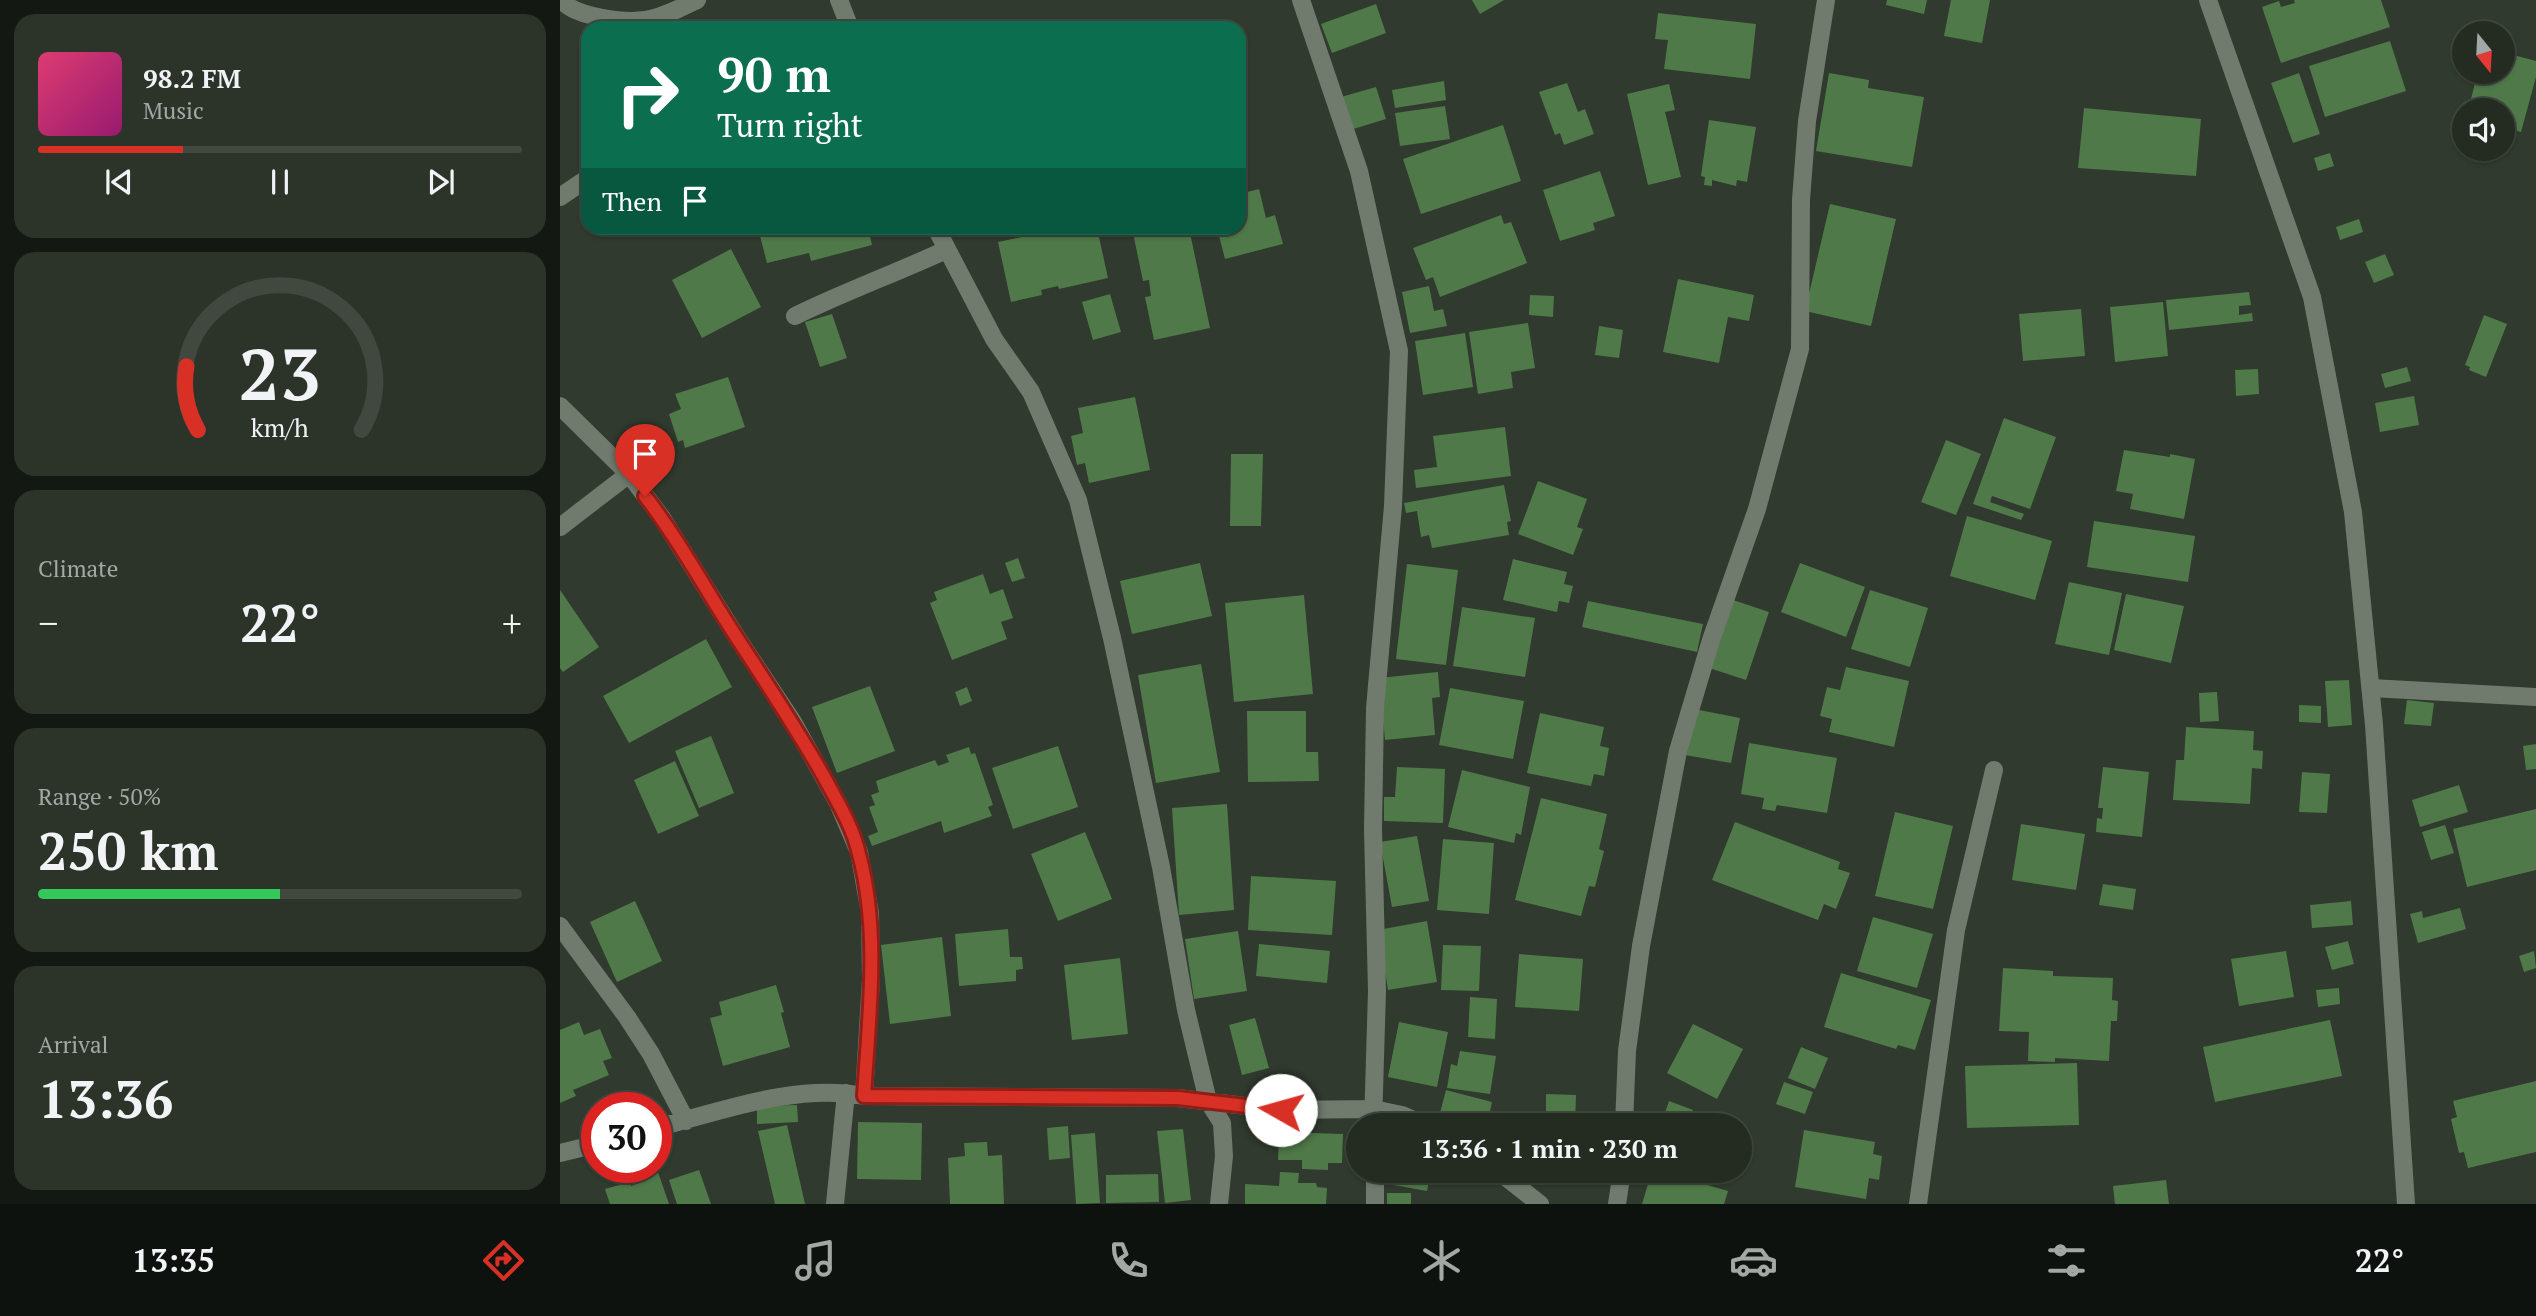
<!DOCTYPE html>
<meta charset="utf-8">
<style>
:root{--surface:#242c22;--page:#2c342a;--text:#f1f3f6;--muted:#a3a7a5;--line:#414840;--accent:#d93025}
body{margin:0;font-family:"PT Serif",serif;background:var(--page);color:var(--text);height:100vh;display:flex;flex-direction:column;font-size:26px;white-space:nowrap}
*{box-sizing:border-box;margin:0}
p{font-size:23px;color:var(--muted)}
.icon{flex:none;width:38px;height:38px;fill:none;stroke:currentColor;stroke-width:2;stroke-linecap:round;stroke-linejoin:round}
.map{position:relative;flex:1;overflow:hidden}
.sheet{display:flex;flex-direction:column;gap:14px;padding:14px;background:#141813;width:560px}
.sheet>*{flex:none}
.banner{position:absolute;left:21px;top:21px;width:665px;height:214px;border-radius:21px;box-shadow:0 2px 5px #0004,0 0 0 2px var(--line);background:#0b6e4f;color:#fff;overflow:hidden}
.needle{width:46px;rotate:162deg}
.fabs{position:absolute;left:1892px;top:21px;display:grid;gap:14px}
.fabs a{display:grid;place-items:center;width:63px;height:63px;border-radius:50%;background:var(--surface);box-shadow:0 2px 5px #0004,0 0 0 2px var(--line);font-size:35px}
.speed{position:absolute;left:21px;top:1092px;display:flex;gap:14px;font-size:35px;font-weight:700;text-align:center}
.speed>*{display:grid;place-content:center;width:91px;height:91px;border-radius:50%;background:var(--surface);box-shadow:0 2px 5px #0004,0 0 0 2px var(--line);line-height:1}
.speed .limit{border:10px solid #d22;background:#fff;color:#111}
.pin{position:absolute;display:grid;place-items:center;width:60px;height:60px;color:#fff;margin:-72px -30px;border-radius:50% 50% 50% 0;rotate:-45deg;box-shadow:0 0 7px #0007}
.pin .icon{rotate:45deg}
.me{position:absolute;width:77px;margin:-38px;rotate:277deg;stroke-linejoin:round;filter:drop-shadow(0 0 5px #0008)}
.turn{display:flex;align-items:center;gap:24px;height:147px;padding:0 21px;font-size:32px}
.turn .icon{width:91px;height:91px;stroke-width:2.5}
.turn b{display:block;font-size:49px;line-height:60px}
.then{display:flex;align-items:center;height:66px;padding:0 21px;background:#0003;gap:14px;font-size:26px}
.big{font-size:52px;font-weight:700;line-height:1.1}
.sheet .widget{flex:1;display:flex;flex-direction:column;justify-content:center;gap:10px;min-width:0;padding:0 24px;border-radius:21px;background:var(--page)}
.sheet .dial{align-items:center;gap:0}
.dial svg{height:182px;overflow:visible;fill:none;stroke:var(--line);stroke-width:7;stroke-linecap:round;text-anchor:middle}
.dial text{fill:var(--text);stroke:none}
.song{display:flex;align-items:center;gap:21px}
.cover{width:84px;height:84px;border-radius:10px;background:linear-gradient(135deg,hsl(340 70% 55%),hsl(320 70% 35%))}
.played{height:7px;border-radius:4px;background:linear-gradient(90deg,var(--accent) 30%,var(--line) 30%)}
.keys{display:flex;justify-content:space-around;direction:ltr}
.heat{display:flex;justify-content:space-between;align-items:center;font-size:38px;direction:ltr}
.charge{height:10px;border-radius:5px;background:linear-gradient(90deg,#34c759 50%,var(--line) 0)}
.trip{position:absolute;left:786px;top:1113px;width:406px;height:70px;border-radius:35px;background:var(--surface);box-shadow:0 2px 5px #0004,0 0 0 2px var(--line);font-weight:700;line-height:70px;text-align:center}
.dock{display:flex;height:112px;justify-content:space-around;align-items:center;background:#0e120e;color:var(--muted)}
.dock .icon{width:49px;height:49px}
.dock .active{color:var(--accent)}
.dock b{font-size:32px;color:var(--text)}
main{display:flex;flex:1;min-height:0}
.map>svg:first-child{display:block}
.building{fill:#4f7948}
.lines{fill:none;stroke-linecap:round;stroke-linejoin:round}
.street{stroke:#707b6e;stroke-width:18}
.secondary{stroke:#707b6e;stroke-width:18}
.route-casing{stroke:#8d1f18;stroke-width:18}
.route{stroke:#d93025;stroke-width:12}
</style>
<main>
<section class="sheet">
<div class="widget">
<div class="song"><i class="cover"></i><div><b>98.2 FM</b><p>Music</p></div></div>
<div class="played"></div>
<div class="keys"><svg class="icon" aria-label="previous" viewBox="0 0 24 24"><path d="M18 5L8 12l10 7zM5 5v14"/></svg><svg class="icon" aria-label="pause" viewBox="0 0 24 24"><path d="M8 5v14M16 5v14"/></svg><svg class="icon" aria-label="next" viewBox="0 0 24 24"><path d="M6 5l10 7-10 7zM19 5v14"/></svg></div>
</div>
<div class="widget dial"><svg viewBox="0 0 100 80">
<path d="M14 69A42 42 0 1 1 86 69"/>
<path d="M14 69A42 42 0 0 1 9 41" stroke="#d93025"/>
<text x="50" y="56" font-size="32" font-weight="700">23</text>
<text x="50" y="72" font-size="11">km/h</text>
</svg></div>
<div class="widget"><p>Climate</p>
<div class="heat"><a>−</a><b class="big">22°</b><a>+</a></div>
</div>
<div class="widget"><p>Range · 50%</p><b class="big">250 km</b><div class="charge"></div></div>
<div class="widget"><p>Arrival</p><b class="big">13:36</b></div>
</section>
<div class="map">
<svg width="1976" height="1204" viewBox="0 0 1976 1204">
<rect width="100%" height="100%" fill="#303a2e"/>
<path class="building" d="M912,0H944L920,14Z
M1327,0H1367L1364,14L1326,5Z
M1391,0H1430L1422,43L1384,36Z
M1734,0H1821L1830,27L1721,63L1702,7L1719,1L1721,7L1735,3Z
M816,4L826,33L772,53L761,24Z
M1098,13L1196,24L1190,79L1104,69L1108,40L1095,39Z
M1830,41L1846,91L1765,117L1749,66Z
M1942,52L1976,61V77L1961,132L1942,127V110H1908L1918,72H1942Z
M1269,73L1309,80L1308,88L1364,97L1352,167L1256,151Z
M1739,73L1760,134L1733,143L1711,83Z
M884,81L886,100L835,108L832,90Z
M1007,83L1018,112L1025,109L1034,134L1004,145L1000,133L995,135L979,92Z
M1109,84L1115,110L1105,112L1121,177L1088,185L1067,94Z
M816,87L826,119L790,130L781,97Z
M885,106L890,139L840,146L835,113Z
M1524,108L1641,119L1636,176L1518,168Z
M1149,120L1196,127L1187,182L1177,180L1176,186L1152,180V186L1144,185L1145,177L1141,176Z
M943,125L961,181L861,214L843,159Z
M1770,153L1774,166L1758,171L1754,158Z
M1040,171L1055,216L1033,223L1035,230L1000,241L983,190Z
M699,189L706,218L715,215L723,244L665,259L657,228H679V194Z
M1270,204L1336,219L1311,326L1245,311Z
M941,215L944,224L951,222L967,263L880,297L873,277L866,280L853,248Z
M1799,219L1803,232L1780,240L1776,227Z
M202,228H308L312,245L251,261L249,253L207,263L199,232L203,230Z
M504,228H537L548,278L499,289L498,286L481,290L482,295L451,302L438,242Z
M572,228H629L650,328L594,340L585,297L591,296L589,280L583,281Z
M171,249L201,307L142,338L112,280Z
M1825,254L1834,275L1814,283L1805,262Z
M1118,279L1194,295L1189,321L1168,317L1159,363L1103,352Z
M869,286L874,311L883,309L887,326L850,333L842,292Z
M1689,292L1691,305L1679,306V315L1692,313L1693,321L1609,330L1606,300Z
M550,294L561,332L533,340L522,302Z
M970,295L994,296L993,317L969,315Z
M1603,302L1608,356L1555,362L1550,307Z
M1521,309L1525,356L1463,361L1459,314Z
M272,314L287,358L260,367L245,322Z
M1924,315L1947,324L1926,377L1909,370L1910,367L1905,365Z
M968,323L975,368L951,372L953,388L918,394L909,332Z
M1039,326L1063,330L1059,358L1035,355Z
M905,333L913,387L863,395L855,341Z
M1847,367L1851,381L1825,388L1821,374Z
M1698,369L1699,394L1676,396L1675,370Z
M168,377L185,427L125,448L123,440L118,442L109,414L121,409L115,394Z
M1854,396L1859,425L1820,432L1815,403Z
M575,397L590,470L529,483L525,463L517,465L511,436L523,433L518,408Z
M1444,418L1496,437L1470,509L1432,496L1430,502L1464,514L1461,520L1413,504Z
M945,427L951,476L856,488L854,470L877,467L873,436Z
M1386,440L1421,454L1396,515L1361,502Z
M1564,450L1610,457V454L1635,459L1624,519L1570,509L1573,494L1556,491Z
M671,454H703L701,526H670Z
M978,481L1027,499L1017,527L1023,529L1013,555L958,534Z
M944,485L951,521L947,522L949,535L872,548L869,535L861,537L857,511L846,513L844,503Z
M1407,516L1492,541L1475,600L1390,576Z
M1534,521L1635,536L1628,582L1527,567Z
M458,558L465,578L452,582L445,563Z
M953,559L1007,572L1004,584L1013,586L1009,603L999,601L997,612L943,600Z
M640,563L652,616L572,634L560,581Z
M1240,563L1305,587L1286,637L1221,612Z
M847,564L898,570L886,665L836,659Z
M423,574L430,594L443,589L453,618L441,622L447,639L392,660L370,603L377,600L374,592Z
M1509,582L1562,593L1549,655L1495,644Z
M0,590L39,647L3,672L0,668Z
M1310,590L1368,608L1350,667L1291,649Z
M1566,594L1624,606L1611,663L1554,650Z
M744,595L753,694L674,702L665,603Z
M1173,600L1209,612L1186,680L1149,668Z
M1028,601L1143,624L1137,652L1022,627Z
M902,607L975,618L965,677L893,666Z
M146,639L172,687L69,743L43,696Z
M641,664L660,772L596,783L578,675Z
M1286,667L1349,681L1334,747L1269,732L1272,719L1260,716L1267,687L1280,690Z
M878,672L880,697L872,698L875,735L825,740L819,678Z
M1789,680L1792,725L1768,727L1765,681Z
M310,686L335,751L277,773L252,707Z
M407,687L412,701L400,706L395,692Z
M890,688L964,701L953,759L879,745Z
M1657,692L1659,721L1640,722L1639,693Z
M1847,700L1874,703L1871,726L1844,724Z
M1739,705L1761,706V723L1739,722Z
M1134,709L1180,718L1171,763L1125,755Z
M687,711H746V752H758L759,781L688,782Z
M980,713L1044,727L1040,746L1049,748L1044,776L1034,774L1031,786L967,773Z
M1626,727L1694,731L1693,750L1703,751L1702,769L1692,768L1690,804L1613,800L1616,760H1624Z
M151,736L174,793L139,808L115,751Z
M1189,743L1277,758L1267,813L1217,805L1215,811L1202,809L1204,798L1181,794Z
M1976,744V769L1966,770L1963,746Z
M498,746L518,807L453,829L432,768Z
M409,747L411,754L415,753L433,805L428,807L432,816L384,833L381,821L312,846L308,836L318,832L309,807L315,805L311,795L319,792L316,781L375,760L378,766L389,762L386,755Z
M115,761L139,816L98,834L74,780Z
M837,767L885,769L883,823L824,821V797H835Z
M1543,767L1589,772L1582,837L1536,832L1537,818L1542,819L1543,808H1538Z
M902,770L970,787L961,835L956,833L954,843L888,827Z
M1742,772L1770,774L1767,813L1739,812Z
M1899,785L1908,812L1860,827L1852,800Z
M981,798L1047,814L1039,849L1044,851L1035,887L1029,886L1021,916L955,900Z
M667,804L674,910L619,915L612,808Z
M1976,809V870L1907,887L1893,829Z
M1335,812L1393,826L1373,909L1315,896Z
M1175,822L1280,862L1278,869L1290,873L1276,909L1264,904L1258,920L1152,880Z
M1461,824L1525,834L1516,890L1452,880Z
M1885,825L1894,853L1871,860L1862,832Z
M525,832L552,899L498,921L471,854Z
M857,836L869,901L832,907L820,842Z
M883,839L934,843L929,914L877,910Z
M691,876L776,881L772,935L688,930Z
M1543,884L1576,889L1573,910L1539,905Z
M75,901L102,961L57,982L30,922Z
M1791,901L1793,925L1752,928L1750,905Z
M1900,908L1906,929L1858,943L1850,914L1862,911L1863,918Z
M1313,917L1373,934L1357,988L1297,971Z
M867,921L877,982L828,990L818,930Z
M448,929L450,957H462L463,969L456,970V981L399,986L395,934Z
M678,931L687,991L634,999L625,939Z
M382,937L391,1016L330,1024L321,945Z
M1788,941L1794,964L1772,970L1765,947Z
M699,944L770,951L767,983L696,976Z
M883,945L921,946L919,991L881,990Z
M1726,951L1734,997L1679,1006L1671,959Z
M1974,951L1976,968L1964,972L1959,956Z
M959,954L1023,959L1019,1011L955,1007Z
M560,958L568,1034L512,1040L504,965Z
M1443,968L1493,971V976L1553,978L1552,1000L1558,1001L1557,1021H1551L1549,1061L1495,1058V1062L1468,1061L1469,1032L1439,1031Z
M1281,973L1371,1000L1355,1050L1338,1045L1336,1049L1264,1027Z
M216,985L224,1012L221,1013L230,1047L163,1066L150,1018L162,1015L159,1002Z
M1779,988L1780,1004L1758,1007L1756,990Z
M910,997L937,999L935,1039L908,1037Z
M695,1018L709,1068L682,1075L669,1025Z
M1770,1020L1782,1076L1655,1102L1643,1047Z
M19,1022L24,1035L40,1029L52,1058L43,1061L49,1075L13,1090L16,1096L0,1103V1030Z
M839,1022L888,1032L877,1087L828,1077Z
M1133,1024L1183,1049L1157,1099L1107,1073Z
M1241,1047L1268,1058L1255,1089L1228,1078Z
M900,1051L936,1056L930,1094L887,1088L891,1064L897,1066Z
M1517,1063L1519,1125L1407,1128L1405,1066Z
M1976,1081V1152L1908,1168L1904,1152L1899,1153L1891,1119L1897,1117L1893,1101Z
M1224,1082L1253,1092L1245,1114L1216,1104Z
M886,1090L932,1102L927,1125L880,1113Z
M986,1094L1016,1095L1015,1125H960L961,1112L986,1113Z
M1109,1101L1133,1110L1128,1125H1101Z
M237,1105L238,1122L197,1124V1106Z
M298,1122L362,1123L361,1180L297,1179Z
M227,1125L245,1204H215L198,1131Z
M508,1126L510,1158L489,1160L487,1128Z
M623,1129L631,1200L605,1203L597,1131Z
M1244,1130L1315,1142L1313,1154L1322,1156L1319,1180L1309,1178L1306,1199L1235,1187Z
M719,1132L783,1134L782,1163H768V1170L742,1169V1160H718Z
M535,1133L540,1203L516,1204L511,1135Z
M96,1139L107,1162L96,1167Z
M427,1142L428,1156L442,1155L444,1204H390L388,1158L405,1156L404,1143Z
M51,1167H95L59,1184Z
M139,1170L151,1204H117L109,1180Z
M830,1171H871L867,1191L828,1184Z
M1092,1171H1099L1168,1191L1164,1204H1082Z
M98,1172L109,1204H50L45,1189L70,1182L71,1186L79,1183L77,1179Z
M720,1172L739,1173L738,1183H756L757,1187L767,1188L766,1204H685V1184L719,1186Z
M598,1174L599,1202L546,1203V1175Z
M1606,1180L1609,1204H1555L1553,1186Z
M827,1193H851V1204H827Z"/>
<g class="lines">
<path class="street" d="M2,0C13,17 66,23 85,20C102,18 122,7 137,0
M279,0L290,28
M741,0L799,171L839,351L833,506L815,708L813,830L817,991L813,1125
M0,197L28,178
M376,228L434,339L471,392L518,500L552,638L601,867L626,1010L648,1101L662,1123L664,1156L659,1204
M235,316C284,292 336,273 386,250
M0,406L69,474L102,518L176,636L233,722L278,803L299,852L310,913L311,979L304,1096
M0,527L69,474
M1811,688L1976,697
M0,926L67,1017L91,1054L126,1121
M1064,1125L1067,1051L1081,946L1118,751L1151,640L1197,509L1240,349L1241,200L1247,121L1266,0
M96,1128C162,1111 236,1083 304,1096L618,1098L721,1110L813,1109L842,1115L865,1125
M0,1153L37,1144
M815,1171V1204
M938,1171L980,1204
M275,1204L286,1093
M1057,1204L1062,1171
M1358,1204L1396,930L1434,770"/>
<path class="secondary" d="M1648,0L1752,297L1793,512L1814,725L1846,1204"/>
</g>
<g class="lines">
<g class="route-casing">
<path id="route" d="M85,496C120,541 146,591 177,638C207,684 237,729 264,777C277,801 293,827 299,854C320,932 309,1016 304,1096L618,1098L721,1110"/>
</g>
<use href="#route" class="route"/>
</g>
</svg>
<div class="fabs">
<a><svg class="needle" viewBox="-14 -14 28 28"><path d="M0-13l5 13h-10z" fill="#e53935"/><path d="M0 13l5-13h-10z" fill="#a3a7a5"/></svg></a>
<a><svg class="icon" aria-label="sound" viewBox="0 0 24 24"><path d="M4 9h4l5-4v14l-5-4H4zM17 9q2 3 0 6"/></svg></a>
</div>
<div class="speed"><div class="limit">30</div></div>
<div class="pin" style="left:85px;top:496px;background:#d93025"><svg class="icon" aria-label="arrive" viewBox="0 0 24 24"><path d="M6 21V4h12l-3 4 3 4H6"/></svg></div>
<svg class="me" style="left:721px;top:1110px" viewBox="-20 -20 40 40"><circle r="19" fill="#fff"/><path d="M0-13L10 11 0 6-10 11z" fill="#d93025"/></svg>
<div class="trip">13:36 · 1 min · 230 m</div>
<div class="banner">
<div class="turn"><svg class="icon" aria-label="right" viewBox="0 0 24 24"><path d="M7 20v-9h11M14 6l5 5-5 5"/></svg><div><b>90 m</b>Turn right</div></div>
<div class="then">Then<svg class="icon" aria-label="arrive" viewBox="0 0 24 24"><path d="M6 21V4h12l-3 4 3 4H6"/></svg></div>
</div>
</div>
</main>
<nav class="dock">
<b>13:35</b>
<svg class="icon active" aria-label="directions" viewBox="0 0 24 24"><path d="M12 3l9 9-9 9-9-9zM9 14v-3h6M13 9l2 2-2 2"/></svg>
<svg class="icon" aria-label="music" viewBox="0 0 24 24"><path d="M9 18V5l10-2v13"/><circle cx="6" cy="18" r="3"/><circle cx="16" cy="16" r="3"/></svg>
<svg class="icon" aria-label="phone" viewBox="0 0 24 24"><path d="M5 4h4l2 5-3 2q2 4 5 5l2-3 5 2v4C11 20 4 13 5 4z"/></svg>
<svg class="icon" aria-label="climate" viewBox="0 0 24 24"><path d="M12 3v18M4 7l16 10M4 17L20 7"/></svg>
<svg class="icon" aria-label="car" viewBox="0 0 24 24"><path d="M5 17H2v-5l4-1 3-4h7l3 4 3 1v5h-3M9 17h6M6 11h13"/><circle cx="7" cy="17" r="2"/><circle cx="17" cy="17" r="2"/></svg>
<svg class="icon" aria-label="filters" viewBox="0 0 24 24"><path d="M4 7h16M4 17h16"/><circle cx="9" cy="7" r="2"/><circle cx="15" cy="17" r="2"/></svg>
<b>22°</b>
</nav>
